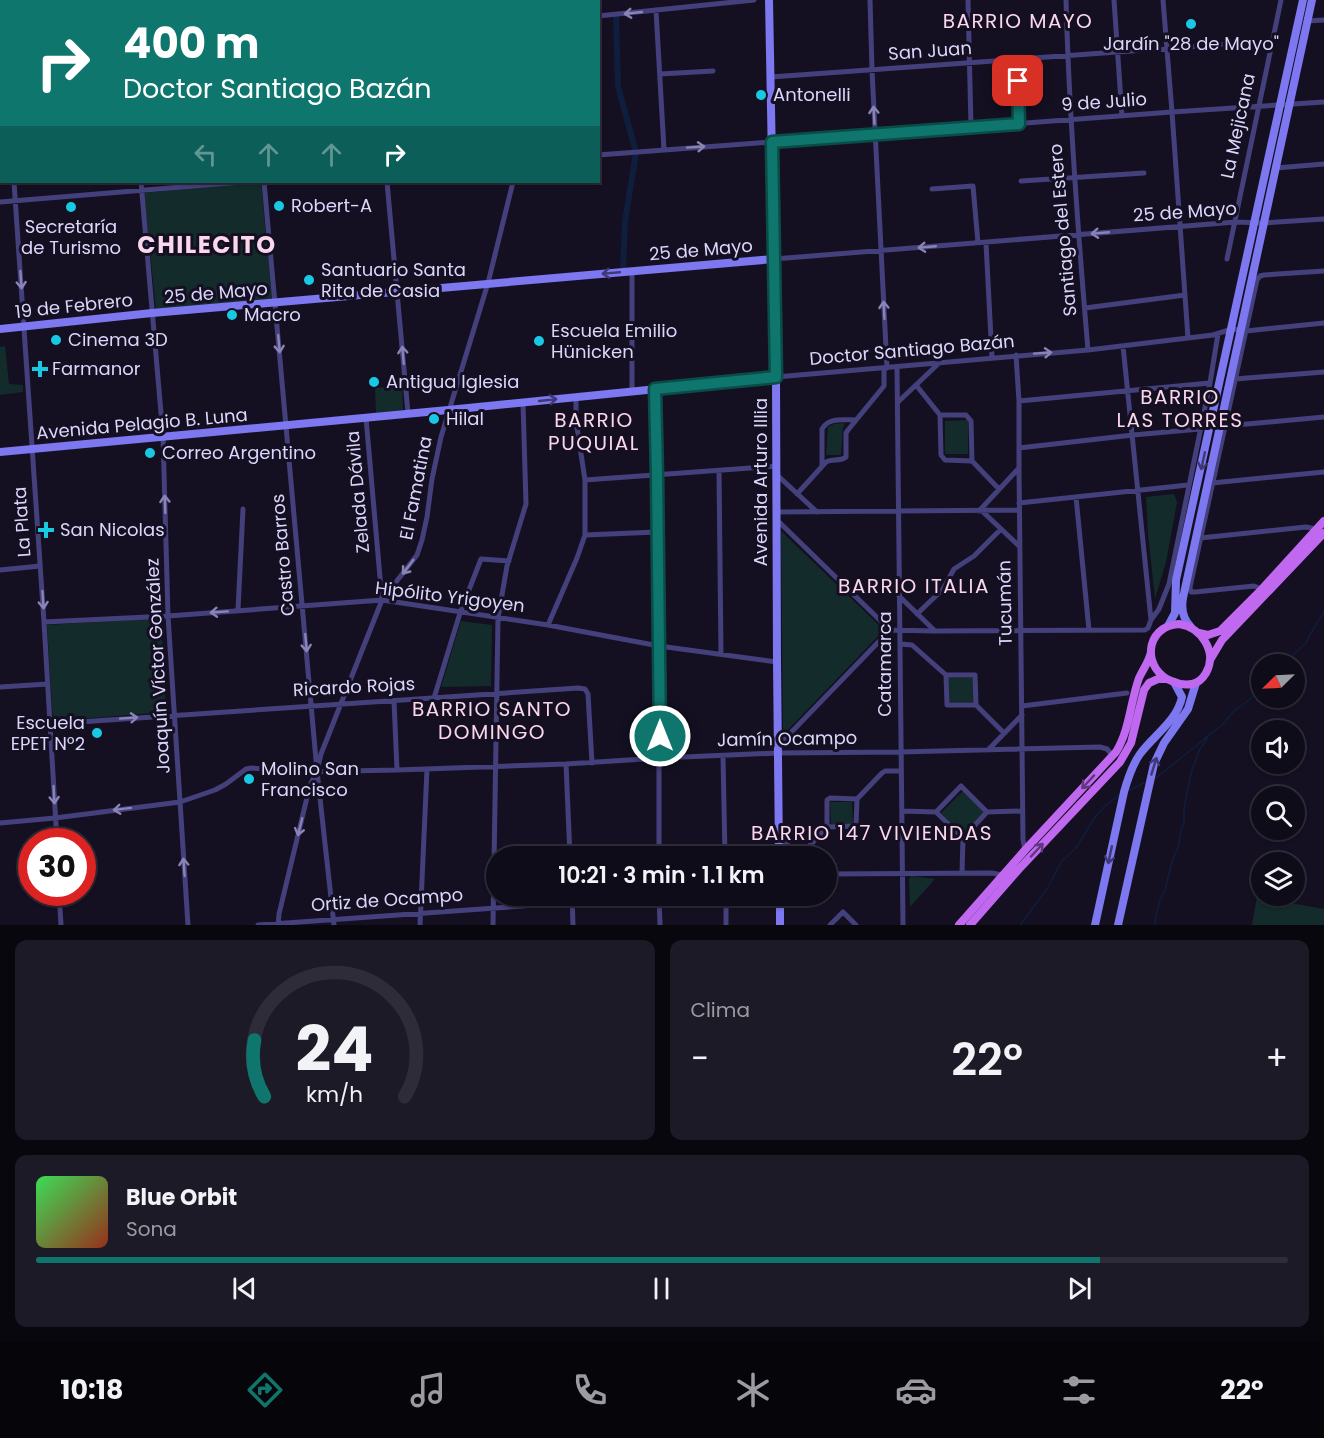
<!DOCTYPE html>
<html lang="es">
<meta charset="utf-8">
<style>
:root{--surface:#0f0c1a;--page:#1d1a27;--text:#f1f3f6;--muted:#9b9ba2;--line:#2f2c39;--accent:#0f766e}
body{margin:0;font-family:Poppins,sans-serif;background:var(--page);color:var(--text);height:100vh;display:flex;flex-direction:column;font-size:22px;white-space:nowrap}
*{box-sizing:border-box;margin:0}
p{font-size:20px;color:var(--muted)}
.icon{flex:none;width:33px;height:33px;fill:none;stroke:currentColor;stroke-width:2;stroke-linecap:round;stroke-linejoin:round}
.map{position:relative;height:925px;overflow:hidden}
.drawer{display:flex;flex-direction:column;gap:15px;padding:15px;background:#08070e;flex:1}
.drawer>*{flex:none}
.banner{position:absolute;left:0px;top:0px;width:600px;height:183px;box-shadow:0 2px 4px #0004,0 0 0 2px var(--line);background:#0f766e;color:#fff;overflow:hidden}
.needle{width:39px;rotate:246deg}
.controls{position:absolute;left:1251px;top:654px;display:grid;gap:12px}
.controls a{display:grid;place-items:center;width:54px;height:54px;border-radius:50%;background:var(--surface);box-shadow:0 2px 4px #0004,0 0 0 2px var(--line);font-size:30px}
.speed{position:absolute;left:18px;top:828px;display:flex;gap:12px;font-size:30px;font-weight:700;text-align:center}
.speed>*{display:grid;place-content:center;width:78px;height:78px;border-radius:50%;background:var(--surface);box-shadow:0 2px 4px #0004,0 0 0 2px var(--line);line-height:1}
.speed .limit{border:9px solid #d22;background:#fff;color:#111}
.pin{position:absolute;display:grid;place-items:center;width:51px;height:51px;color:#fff;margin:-26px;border-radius:12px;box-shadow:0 3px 9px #0006}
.me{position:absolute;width:66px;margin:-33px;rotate:0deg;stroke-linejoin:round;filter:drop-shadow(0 0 4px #0008)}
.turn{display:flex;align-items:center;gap:21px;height:126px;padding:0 24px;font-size:27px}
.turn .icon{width:78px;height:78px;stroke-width:2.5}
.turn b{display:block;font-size:42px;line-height:51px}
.lanes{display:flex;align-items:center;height:57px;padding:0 24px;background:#0003;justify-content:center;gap:30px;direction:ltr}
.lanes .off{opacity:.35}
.big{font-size:45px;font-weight:600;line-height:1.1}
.drawer .tile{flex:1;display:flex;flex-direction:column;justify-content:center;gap:9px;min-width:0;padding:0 21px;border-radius:12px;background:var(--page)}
.drawer .dial{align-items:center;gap:0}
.dial svg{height:156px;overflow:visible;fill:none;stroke:var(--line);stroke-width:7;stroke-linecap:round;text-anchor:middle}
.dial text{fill:var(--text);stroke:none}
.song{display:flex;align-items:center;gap:18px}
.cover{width:72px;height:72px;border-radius:9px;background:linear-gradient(135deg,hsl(130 70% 55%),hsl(10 70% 35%))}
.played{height:6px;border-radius:3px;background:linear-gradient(90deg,var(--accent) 85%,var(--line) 85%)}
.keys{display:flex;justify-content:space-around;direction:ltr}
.heat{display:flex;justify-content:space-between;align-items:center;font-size:33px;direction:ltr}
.drawer .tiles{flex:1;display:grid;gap:15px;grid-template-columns:1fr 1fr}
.tile:last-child{grid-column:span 2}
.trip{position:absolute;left:486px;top:846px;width:351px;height:60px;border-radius:30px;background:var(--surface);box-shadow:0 2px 4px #0004,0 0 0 2px var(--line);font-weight:600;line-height:60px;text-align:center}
.menu{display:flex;height:96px;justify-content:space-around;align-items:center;background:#06050a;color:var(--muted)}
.menu .icon{width:42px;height:42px}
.menu .current{color:var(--accent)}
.menu b{font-size:27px;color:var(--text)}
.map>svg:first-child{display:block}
.green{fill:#142b2b}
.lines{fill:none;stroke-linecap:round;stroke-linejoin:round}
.stream{stroke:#0f1e3c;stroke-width:1.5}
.canal{stroke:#0f1e3c;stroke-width:6}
.street{stroke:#44407c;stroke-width:5}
.secondary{stroke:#7d77f0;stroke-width:8}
.primary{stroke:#c068ef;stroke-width:8}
.oneway{stroke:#8884b5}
.oneway2{stroke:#3e3974}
.oneway3{stroke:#61387e}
.route-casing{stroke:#0a4d48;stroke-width:15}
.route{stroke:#0f766e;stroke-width:10}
.poi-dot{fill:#19c9e3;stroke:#141022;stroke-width:2}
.labels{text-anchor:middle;stroke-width:6;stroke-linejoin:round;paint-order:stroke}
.poi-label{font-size:18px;fill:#dbd6fb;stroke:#141022;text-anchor:start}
.street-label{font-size:18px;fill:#dbd6fb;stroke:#141022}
.neighbourhood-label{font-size:20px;letter-spacing:1.5px;fill:#fbd7ed;stroke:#141022}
.district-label{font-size:24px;font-weight:bold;letter-spacing:1.5px;fill:#fbd7ed;stroke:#141022}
</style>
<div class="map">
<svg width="1324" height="925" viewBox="0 0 1324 925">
<rect width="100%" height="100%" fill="#141022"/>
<path class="green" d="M261,182L272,299L156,310L144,193Z
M5,346L9,384L23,385V392L0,395V347Z
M402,386L403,410L376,413L375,388Z
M968,420V454H945V421Z
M845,423L843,428L841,455H826L828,427L834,424Z
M1174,494L1177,502L1166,562L1155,599L1148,533L1146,497Z
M781,531L884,630L783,735Z
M161,618L166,712L53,721L47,625Z
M461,621L492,625L491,686L441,687Z
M948,678H973L974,702H949Z
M963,791L984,812L963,834L941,813Z
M830,802H852L853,824H831Z
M911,876L935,879L910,907L909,879Z
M1257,897L1324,909V925H1252Z"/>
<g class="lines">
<path class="stream" d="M1287,664L1295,653L1306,643L1309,636L1324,612
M1156,778L1223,724L1235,710L1241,706L1262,690
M1130,790L1144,783
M1020,925L1047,889L1061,862L1076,848L1095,817L1106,805L1118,796
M1155,925L1156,915L1160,900L1165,890L1172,861L1179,845L1180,834L1184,822V808L1191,773L1199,751L1209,735"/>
<path class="canal" d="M616,15L618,86L636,153L625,221L623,272"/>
<path class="street" d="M1,0L2,4
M122,0V2
M248,0V2
M370,0V2
M870,0L872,70L887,368
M968,0L971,127
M1066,0C1069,117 1078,233 1088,350
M1114,0L1122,116
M1163,0L1172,112L1188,338
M553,2L554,0
M656,10L664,150
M598,16L754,0
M1307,21L1324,20
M1017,60L1019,124
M660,74L713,71
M771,77L1271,41
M0,82H2
M598,155L1172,112L1324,102
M1276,168L1324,164
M1021,181L1144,173
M14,182L44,622L57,842
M141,182L163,436L168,616L188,925
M264,182L317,771L334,925
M387,182L408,413
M932,189L973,186L978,243
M0,202L242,182
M986,243L992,358
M774,259L1236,222L1263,223L1324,219
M1227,259L1281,0
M1085,308L1185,295
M1016,355L1019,401V468L1023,840L1025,850
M897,367L903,925
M776,377L1088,350L1213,335L1232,329L1246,331L1324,323
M1235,379L1324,372
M916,385L940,415L941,455L945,460L972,461L999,489
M655,389L659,646V856
M632,391V271
M1019,401L1210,383
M898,402L938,364
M940,415H966L971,421L972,461
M366,418L382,600
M1225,426L1324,417
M1019,448L1133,435L1200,429
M822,465V429C829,417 843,420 855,420
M719,470L721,654
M777,475L817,512
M585,480L777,466
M1212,483L1324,472
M797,494L826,462C832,458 840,462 846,457V433L848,430L884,386V368
M1076,497L1089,630
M1019,503L1188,485
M979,511L1019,468
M982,511L1019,546
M777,512L1019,510
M777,520L890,630
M585,535L657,532
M1200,538L1306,527L1316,529
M0,570L40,566
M1262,589L1254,586L1195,592H1191L1190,587L1257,280L1260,276L1264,275L1324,271
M899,596L935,631
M238,610L243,509
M917,614L943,589L954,569L974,556L1001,529
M1151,620L1159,609L1169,584L1210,383L1218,334
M44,622L168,616L382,600L548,625L659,646L777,662
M548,625L577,558L585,535V480L576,421V397
M900,644L912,645L946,675H975L976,705L1004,733
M946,675L947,705H976
M0,687L48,684
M434,698L460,613L481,559L509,561
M394,701L397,770
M1022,706L1127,693
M50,724C226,711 402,699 578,688L585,689L588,694L592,763
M778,746L890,630L935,631L1145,630L1148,628L1151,620L1123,346
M988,750L1022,715
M723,756L725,856
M566,764L570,856
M903,811L936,812L963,838
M936,812L961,786L987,812
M0,823L55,818L180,802L215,790L226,784L246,769L251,768L299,772L397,770L566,764L660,758L778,753L900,752L1100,747L1107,749L1113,756
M827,827L856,826L857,799L882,773L885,771H901
M779,837L800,856
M800,856L827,827V800L830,798L857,799
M962,873L963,838L987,812L1022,811
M826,874L992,873L1002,875
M59,892L61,925
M572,896L573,925
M659,896L660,925
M726,896V925
M258,925L662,896
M278,925L279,914L310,785L317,771L321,754L382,600L417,555L422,540L427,517L432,479L441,437L488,283L513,182
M420,925L427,769
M493,925L498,618L507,566L526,504L523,403
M830,925L843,912L856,925"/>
<path class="secondary" d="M769,0L776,377L777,662L779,856
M0,329L152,313L774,259
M0,452L448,410L776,377
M1168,626L1175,613L1176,580L1303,0
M1191,627C1183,619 1181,609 1183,598L1312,0
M780,896V925
M1095,925L1124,792C1128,778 1132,765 1140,754C1154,735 1177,721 1182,697L1174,682
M1118,925L1154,764L1164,743L1188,709L1196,683"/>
<path class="primary" d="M1179,624C1201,627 1218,652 1206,673C1203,678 1198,683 1192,684C1186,685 1179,684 1174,682C1141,671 1144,626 1179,624Z
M1199,633L1208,635L1220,631L1262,589L1324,521
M1210,660L1222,640L1324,533
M959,925L1025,850L1116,752C1130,729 1130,703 1139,678C1143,669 1149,662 1151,652
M970,925L1019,869L1120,762L1131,743L1144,690L1149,683L1158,679H1166"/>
</g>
<defs><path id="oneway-shaft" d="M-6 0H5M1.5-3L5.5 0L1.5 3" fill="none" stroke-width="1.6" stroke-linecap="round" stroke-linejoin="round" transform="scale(1.5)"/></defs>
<g class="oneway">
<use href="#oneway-shaft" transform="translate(633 13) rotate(174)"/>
<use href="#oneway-shaft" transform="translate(874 115) rotate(-93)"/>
<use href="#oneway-shaft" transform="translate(696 147) rotate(-4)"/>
<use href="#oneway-shaft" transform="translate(1100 233) rotate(175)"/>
<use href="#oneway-shaft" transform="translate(927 247) rotate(175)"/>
<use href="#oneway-shaft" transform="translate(21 280) rotate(86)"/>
<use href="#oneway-shaft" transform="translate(884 310) rotate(-93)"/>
<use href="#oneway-shaft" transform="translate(279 344) rotate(85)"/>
<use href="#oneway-shaft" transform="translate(1043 353) rotate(-4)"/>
<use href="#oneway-shaft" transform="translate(403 355) rotate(-95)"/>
<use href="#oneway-shaft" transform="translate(165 504) rotate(-92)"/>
<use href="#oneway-shaft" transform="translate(408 567) rotate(127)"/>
<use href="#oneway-shaft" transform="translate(43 600) rotate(86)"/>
<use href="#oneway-shaft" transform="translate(219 612) rotate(176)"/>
<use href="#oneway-shaft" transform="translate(306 643) rotate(85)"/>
<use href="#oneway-shaft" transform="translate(129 718) rotate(-4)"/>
<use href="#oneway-shaft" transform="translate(54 795) rotate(87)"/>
<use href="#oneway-shaft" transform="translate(122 809) rotate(173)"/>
<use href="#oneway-shaft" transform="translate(300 827) rotate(104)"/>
<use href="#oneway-shaft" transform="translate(184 867) rotate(-94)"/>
</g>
<g class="oneway2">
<use href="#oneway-shaft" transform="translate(611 273) rotate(175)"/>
<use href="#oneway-shaft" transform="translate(548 400) rotate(-6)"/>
<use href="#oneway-shaft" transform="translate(1203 461) rotate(102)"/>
<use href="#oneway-shaft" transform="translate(1154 766) rotate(-73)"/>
<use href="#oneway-shaft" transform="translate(1110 855) rotate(102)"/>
</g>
<g class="oneway3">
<use href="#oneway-shaft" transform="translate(1088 782) rotate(133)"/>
<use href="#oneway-shaft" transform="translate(1037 850) rotate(-47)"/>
</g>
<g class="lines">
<g class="route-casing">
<path id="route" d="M660,736L657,475L655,389L776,377L772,142L1019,124L1018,81"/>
</g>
<use href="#route" class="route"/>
</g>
<g class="poi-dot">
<circle cx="1191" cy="24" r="6"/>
<circle cx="761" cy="95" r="6"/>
<circle cx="279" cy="206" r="6"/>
<circle cx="71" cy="207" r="6"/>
<circle cx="309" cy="280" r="6"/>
<circle cx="232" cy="315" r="6"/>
<circle cx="56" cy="340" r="6"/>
<circle cx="539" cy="341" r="6"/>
<path d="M37 360h6v6h6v6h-6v6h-6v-6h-6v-6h6z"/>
<circle cx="374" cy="382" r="6"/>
<circle cx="434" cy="419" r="6"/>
<circle cx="150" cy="453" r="6"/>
<path d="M43 521h6v6h6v6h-6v6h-6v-6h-6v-6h6z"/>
<circle cx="97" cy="733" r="6"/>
<circle cx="249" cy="779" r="6"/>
</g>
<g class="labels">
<g class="poi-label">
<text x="1191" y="50" text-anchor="middle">Jardín "28 de Mayo"</text>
<text x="773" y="101">Antonelli</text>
<text x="291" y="212">Robert-A</text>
<text x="71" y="233" text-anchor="middle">Secretaría<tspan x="71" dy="21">de Turismo</tspan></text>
<text x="321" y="276">Santuario Santa<tspan x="321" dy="21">Rita de Casia</tspan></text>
<text x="244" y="321">Macro</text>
<text x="551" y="337">Escuela Emilio<tspan x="551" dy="21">Hünicken</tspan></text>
<text x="68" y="346">Cinema 3D</text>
<text x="52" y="375">Farmanor</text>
<text x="386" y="388">Antigua Iglesia</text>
<text x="446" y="425">Hilal</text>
<text x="162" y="459">Correo Argentino</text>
<text x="60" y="536">San Nicolas</text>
<text x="85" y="729" text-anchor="end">Escuela<tspan x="85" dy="21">EPET Nº2</tspan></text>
<text x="261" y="775">Molino San<tspan x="261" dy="21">Francisco</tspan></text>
</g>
<g class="street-label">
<text transform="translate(930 51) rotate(-4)" y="6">San Juan</text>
<text transform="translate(1104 102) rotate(-4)" y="6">9 de Julio</text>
<text transform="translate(1238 126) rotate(-78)" y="6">La Mejicana</text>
<text transform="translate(1185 212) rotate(-4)" y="6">25 de Mayo</text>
<text transform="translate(1063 230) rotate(-95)" y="6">Santiago del Estero</text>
<text transform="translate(701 250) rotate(-5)" y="6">25 de Mayo</text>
<text transform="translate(216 293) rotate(-5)" y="6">25 de Mayo</text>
<text transform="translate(74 306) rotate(-6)" y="6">19 de Febrero</text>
<text transform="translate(912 350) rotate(-5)" y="6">Doctor Santiago Bazán</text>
<text transform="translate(142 424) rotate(-5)" y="6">Avenida Pelagio B. Luna</text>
<text transform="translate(761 482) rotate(-90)" y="6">Avenida Arturo Illia</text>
<text transform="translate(416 488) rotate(-79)" y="6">El Famatina</text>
<text transform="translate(358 492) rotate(-95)" y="6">Zelada Dávila</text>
<text transform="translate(22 522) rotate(-94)" y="6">La Plata</text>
<text transform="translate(283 555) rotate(-95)" y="6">Castro Barros</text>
<text transform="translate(450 597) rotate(7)" y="6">Hipólito Yrigoyen</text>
<text transform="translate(1005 603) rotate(-91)" y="6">Tucumán</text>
<text transform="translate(885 664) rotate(-90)" y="6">Catamarca</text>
<text transform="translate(158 666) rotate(-93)" y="6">Joaquín Víctor González</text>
<text transform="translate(354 687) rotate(-3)" y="6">Ricardo Rojas</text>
<text transform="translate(787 739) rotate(-1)" y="6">Jamín Ocampo</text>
<text transform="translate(387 900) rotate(-4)" y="6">Ortiz de Ocampo</text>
</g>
<g class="neighbourhood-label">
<text x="1018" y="28">BARRIO MAYO</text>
<text x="1180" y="404">BARRIO<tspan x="1180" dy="23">LAS TORRES</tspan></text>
<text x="594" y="427">BARRIO<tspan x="594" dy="23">PUQUIAL</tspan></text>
<text x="914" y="593">BARRIO ITALIA</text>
<text x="492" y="716">BARRIO SANTO<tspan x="492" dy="23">DOMINGO</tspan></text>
<text x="872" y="840">BARRIO 147 VIVIENDAS</text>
</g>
<g class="district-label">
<text x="207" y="253">CHILECITO</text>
</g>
</g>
</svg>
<div class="controls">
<a><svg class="needle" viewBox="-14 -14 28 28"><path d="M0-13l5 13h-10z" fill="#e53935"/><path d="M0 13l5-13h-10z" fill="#9b9ba2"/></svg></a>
<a><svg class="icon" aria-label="sound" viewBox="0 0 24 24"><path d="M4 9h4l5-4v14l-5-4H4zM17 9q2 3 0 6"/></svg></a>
<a><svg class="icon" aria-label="search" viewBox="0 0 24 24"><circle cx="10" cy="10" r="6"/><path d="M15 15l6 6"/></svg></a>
<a><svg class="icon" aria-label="layers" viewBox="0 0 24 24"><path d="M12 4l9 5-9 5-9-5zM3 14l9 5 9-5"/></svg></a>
</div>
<div class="speed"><div class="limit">30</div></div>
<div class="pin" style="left:1018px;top:81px;background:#d93025"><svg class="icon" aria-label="arrive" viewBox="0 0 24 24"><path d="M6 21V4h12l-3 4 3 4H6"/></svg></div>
<svg class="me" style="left:660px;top:736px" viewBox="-20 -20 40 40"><circle r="17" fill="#0f766e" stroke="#fff" stroke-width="3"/><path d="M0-11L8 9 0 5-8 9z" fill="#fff"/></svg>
<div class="trip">10:21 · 3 min · 1.1 km</div>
<div class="banner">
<div class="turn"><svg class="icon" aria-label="right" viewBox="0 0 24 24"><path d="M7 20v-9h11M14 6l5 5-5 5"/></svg><div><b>400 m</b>Doctor Santiago Bazán</div></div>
<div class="lanes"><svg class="icon off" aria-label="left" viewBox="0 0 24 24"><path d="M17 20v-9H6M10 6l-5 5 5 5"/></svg><svg class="icon off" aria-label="ahead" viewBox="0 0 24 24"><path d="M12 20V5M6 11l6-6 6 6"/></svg><svg class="icon off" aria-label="ahead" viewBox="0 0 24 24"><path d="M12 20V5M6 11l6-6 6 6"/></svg><svg class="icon" aria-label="right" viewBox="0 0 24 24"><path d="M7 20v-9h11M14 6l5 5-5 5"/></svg></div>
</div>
</div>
<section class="drawer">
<div class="tiles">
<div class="tile dial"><svg viewBox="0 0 100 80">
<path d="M14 69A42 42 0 1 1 86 69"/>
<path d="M14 69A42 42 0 0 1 9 40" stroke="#0f766e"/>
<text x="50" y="56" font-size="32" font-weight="700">24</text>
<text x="50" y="72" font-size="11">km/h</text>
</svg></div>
<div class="tile"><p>Clima</p>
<div class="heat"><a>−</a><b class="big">22°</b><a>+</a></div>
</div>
<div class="tile">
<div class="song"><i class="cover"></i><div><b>Blue Orbit</b><p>Sona</p></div></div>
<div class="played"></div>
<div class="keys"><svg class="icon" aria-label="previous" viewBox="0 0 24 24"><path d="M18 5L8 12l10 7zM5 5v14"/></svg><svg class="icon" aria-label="pause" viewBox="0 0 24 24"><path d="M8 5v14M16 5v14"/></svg><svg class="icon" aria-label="next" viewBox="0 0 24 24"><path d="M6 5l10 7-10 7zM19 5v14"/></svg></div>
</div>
</div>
</section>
<nav class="menu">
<b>10:18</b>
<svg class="icon current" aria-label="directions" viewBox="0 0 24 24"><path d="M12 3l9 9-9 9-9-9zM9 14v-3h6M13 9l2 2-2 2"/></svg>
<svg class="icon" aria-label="music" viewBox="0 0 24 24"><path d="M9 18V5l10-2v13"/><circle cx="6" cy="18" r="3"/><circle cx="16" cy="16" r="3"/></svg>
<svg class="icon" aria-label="phone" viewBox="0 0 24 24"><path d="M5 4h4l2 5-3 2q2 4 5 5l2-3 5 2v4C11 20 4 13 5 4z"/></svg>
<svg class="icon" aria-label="climate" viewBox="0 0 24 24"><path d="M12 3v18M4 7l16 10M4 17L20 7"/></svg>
<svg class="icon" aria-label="car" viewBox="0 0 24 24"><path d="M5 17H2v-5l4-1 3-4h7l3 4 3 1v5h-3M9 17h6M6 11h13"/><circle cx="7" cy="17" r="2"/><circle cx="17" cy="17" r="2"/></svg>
<svg class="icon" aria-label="filters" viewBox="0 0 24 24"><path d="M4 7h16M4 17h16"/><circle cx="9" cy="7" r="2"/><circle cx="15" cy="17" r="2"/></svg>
<b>22°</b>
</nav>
